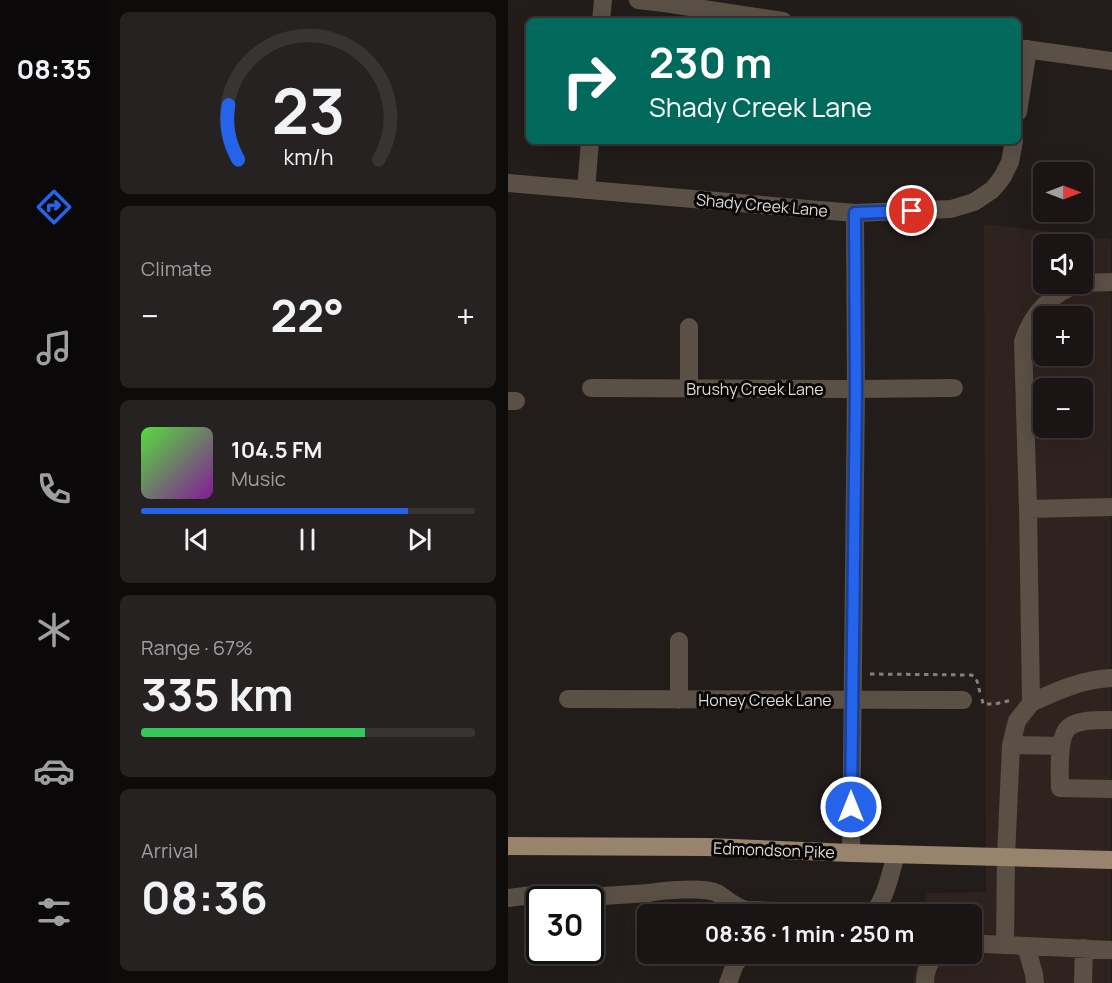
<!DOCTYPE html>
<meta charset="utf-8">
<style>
:root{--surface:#1a1514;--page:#272222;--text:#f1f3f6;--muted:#9f9fa0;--line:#383434;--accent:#2563eb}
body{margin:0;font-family:Manrope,sans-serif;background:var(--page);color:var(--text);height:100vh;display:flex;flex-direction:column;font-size:22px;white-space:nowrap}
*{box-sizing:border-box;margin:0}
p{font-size:20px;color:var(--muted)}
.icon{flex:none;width:33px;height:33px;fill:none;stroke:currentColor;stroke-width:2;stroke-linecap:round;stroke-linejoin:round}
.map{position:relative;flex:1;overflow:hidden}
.sheet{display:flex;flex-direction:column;gap:12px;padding:12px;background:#0e0c0b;width:400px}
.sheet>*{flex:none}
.hud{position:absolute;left:18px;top:18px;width:495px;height:126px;border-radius:9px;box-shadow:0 6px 24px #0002,0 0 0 2px var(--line);background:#00695c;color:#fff;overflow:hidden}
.needle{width:39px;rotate:90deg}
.controls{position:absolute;left:525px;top:162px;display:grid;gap:12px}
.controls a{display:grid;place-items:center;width:60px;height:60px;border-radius:9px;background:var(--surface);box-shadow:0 6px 24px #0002,0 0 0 2px var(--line);font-size:30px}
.speed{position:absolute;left:18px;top:886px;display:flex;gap:12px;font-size:30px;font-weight:700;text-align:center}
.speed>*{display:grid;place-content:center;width:78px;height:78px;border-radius:50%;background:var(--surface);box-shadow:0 6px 24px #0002,0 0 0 2px var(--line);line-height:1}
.speed .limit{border:3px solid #111;border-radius:9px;background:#fff;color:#111}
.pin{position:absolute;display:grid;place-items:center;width:51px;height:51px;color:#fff;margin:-26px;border:3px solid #fff;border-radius:50%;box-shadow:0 2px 6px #0007}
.me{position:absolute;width:66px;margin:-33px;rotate:0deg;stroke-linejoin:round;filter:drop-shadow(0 0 4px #0008)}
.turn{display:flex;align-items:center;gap:21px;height:126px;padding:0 24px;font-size:27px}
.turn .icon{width:78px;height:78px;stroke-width:2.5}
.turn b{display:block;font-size:42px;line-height:51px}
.big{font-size:45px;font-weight:700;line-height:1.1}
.sheet .card{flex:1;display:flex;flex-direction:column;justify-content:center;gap:9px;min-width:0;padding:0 21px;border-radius:9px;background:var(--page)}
.sheet .dial{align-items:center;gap:0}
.dial svg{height:156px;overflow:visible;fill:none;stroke:var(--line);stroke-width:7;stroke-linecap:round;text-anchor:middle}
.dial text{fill:var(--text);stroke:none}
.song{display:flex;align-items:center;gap:18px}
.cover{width:72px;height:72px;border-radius:9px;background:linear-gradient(135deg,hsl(110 70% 55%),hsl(290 70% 35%))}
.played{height:6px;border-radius:3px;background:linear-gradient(90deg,var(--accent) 80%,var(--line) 80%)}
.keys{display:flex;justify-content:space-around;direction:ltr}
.heat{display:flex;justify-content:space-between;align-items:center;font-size:33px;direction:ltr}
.charge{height:9px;border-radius:4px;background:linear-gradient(90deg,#34c759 67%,var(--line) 0)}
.trip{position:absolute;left:129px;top:904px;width:345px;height:60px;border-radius:9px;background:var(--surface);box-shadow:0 6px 24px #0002,0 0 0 2px var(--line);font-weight:700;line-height:60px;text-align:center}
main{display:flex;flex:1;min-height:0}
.tab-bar{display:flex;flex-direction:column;width:108px;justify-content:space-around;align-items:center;background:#0a0808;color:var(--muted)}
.tab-bar .icon{width:42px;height:42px}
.tab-bar .active{color:var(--accent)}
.tab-bar b{font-size:27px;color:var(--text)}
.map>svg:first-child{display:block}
.built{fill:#2f2320;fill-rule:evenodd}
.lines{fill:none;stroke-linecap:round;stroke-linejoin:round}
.path{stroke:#85807e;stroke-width:3;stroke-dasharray:4.5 4.5;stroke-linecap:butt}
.minor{stroke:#5a5046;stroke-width:18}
.major{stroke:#98836d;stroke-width:18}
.route-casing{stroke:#184099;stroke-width:15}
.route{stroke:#2563eb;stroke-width:10}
.labels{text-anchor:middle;stroke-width:6;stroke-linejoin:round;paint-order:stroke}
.street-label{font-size:16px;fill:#dedad9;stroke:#090706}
</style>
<main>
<nav class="tab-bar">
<b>08:35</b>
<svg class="icon active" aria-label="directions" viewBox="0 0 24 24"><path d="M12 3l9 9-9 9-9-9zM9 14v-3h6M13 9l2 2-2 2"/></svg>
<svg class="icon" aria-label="music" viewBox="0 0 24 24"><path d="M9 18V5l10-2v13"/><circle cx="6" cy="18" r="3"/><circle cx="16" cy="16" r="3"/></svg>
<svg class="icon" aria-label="phone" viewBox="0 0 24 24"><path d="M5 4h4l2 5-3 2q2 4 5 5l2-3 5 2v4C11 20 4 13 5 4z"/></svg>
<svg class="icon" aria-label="climate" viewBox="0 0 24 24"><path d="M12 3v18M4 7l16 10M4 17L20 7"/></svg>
<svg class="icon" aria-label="car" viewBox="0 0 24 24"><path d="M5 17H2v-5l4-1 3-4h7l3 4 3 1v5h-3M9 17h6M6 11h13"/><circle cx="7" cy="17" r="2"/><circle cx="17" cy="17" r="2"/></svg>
<svg class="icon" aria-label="filters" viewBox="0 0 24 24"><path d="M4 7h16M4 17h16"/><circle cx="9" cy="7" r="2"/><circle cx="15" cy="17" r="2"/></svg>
</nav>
<section class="sheet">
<div class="card dial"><svg viewBox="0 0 100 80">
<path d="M14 69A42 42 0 1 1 86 69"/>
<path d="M14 69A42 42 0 0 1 9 41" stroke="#2563eb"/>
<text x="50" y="56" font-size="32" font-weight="700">23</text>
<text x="50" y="72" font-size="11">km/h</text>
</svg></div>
<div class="card"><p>Climate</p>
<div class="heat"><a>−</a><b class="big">22°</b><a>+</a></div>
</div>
<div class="card">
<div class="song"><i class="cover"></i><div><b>104.5 FM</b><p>Music</p></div></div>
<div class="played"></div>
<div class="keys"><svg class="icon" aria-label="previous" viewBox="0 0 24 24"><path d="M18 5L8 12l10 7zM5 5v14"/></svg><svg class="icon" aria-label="pause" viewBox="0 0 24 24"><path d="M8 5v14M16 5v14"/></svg><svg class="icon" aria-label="next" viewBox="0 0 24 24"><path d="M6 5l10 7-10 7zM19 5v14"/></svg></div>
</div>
<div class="card"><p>Range · 67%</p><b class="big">335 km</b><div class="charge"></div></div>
<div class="card"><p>Arrival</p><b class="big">08:36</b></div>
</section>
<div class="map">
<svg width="604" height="983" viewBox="0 0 604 983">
<rect width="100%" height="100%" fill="#221c1a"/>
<path class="built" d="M476,224L603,239V983H405L409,954H464V915H415L419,893L478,892ZM536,244H574V284H536ZM536,316H574V356H536ZM536,388H574V428H536Z"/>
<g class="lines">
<path class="path" d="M362,674L463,675C470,677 470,686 472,693
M474,699L475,704H487L504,700"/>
<path class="minor" d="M130,0L156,3L275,21
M93,21L95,0
M510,48L604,61
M510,112L520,49
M0,183L347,213L443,209L466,202L484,190L490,183L495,176L502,162L506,141
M78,190L82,141
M574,283L604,282
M571,284C544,292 523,315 515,342L520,509L604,507
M181,327V388
M83,388L348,389L446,388
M0,401H8
M520,509L523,703C548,691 575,679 604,678
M60,699L455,700
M171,700V641
M604,720C591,720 572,719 561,727C549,737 552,774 552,788L604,789
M503,745L509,721L523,703
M343,853L348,389L347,213
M0,898L32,894L64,898L141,893C155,890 197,887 209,893C219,899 226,907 238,910L365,914
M364,915C378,898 382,875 388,854
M464,944H476L604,950
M497,944L498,857L503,745L553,746
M518,946L526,974L527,983
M220,983L227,964L236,954
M417,983C417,972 420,963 428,954
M575,983L576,948"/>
<path class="major" d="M0,846L200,847L343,853L604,860"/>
</g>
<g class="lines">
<g class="route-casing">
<path id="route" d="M343,807L348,389L347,213L404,211"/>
</g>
<use href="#route" class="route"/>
</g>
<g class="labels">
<g class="street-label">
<text transform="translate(254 205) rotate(5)" y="6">Shady Creek Lane</text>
<text x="247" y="395">Brushy Creek Lane</text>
<text x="257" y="706">Honey Creek Lane</text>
<text transform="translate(266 850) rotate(2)" y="6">Edmondson Pike</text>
</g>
</g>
</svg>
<div class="controls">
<a><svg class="needle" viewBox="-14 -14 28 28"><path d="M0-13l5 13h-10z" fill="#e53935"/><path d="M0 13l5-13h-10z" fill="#9f9fa0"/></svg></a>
<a><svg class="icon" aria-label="sound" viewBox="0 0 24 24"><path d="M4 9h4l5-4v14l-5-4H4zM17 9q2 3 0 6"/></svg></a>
<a>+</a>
<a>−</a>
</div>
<div class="speed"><div class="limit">30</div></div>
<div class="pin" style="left:404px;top:211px;background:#d93025"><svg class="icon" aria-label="arrive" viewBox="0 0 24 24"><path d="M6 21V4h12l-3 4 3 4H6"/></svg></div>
<svg class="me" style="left:343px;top:807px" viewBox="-20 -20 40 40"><circle r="17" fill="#2563eb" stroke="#fff" stroke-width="3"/><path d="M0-11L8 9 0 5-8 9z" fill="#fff"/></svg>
<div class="trip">08:36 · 1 min · 250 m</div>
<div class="hud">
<div class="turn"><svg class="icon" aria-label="right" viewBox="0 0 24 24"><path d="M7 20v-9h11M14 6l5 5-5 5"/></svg><div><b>230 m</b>Shady Creek Lane</div></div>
</div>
</div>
</main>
